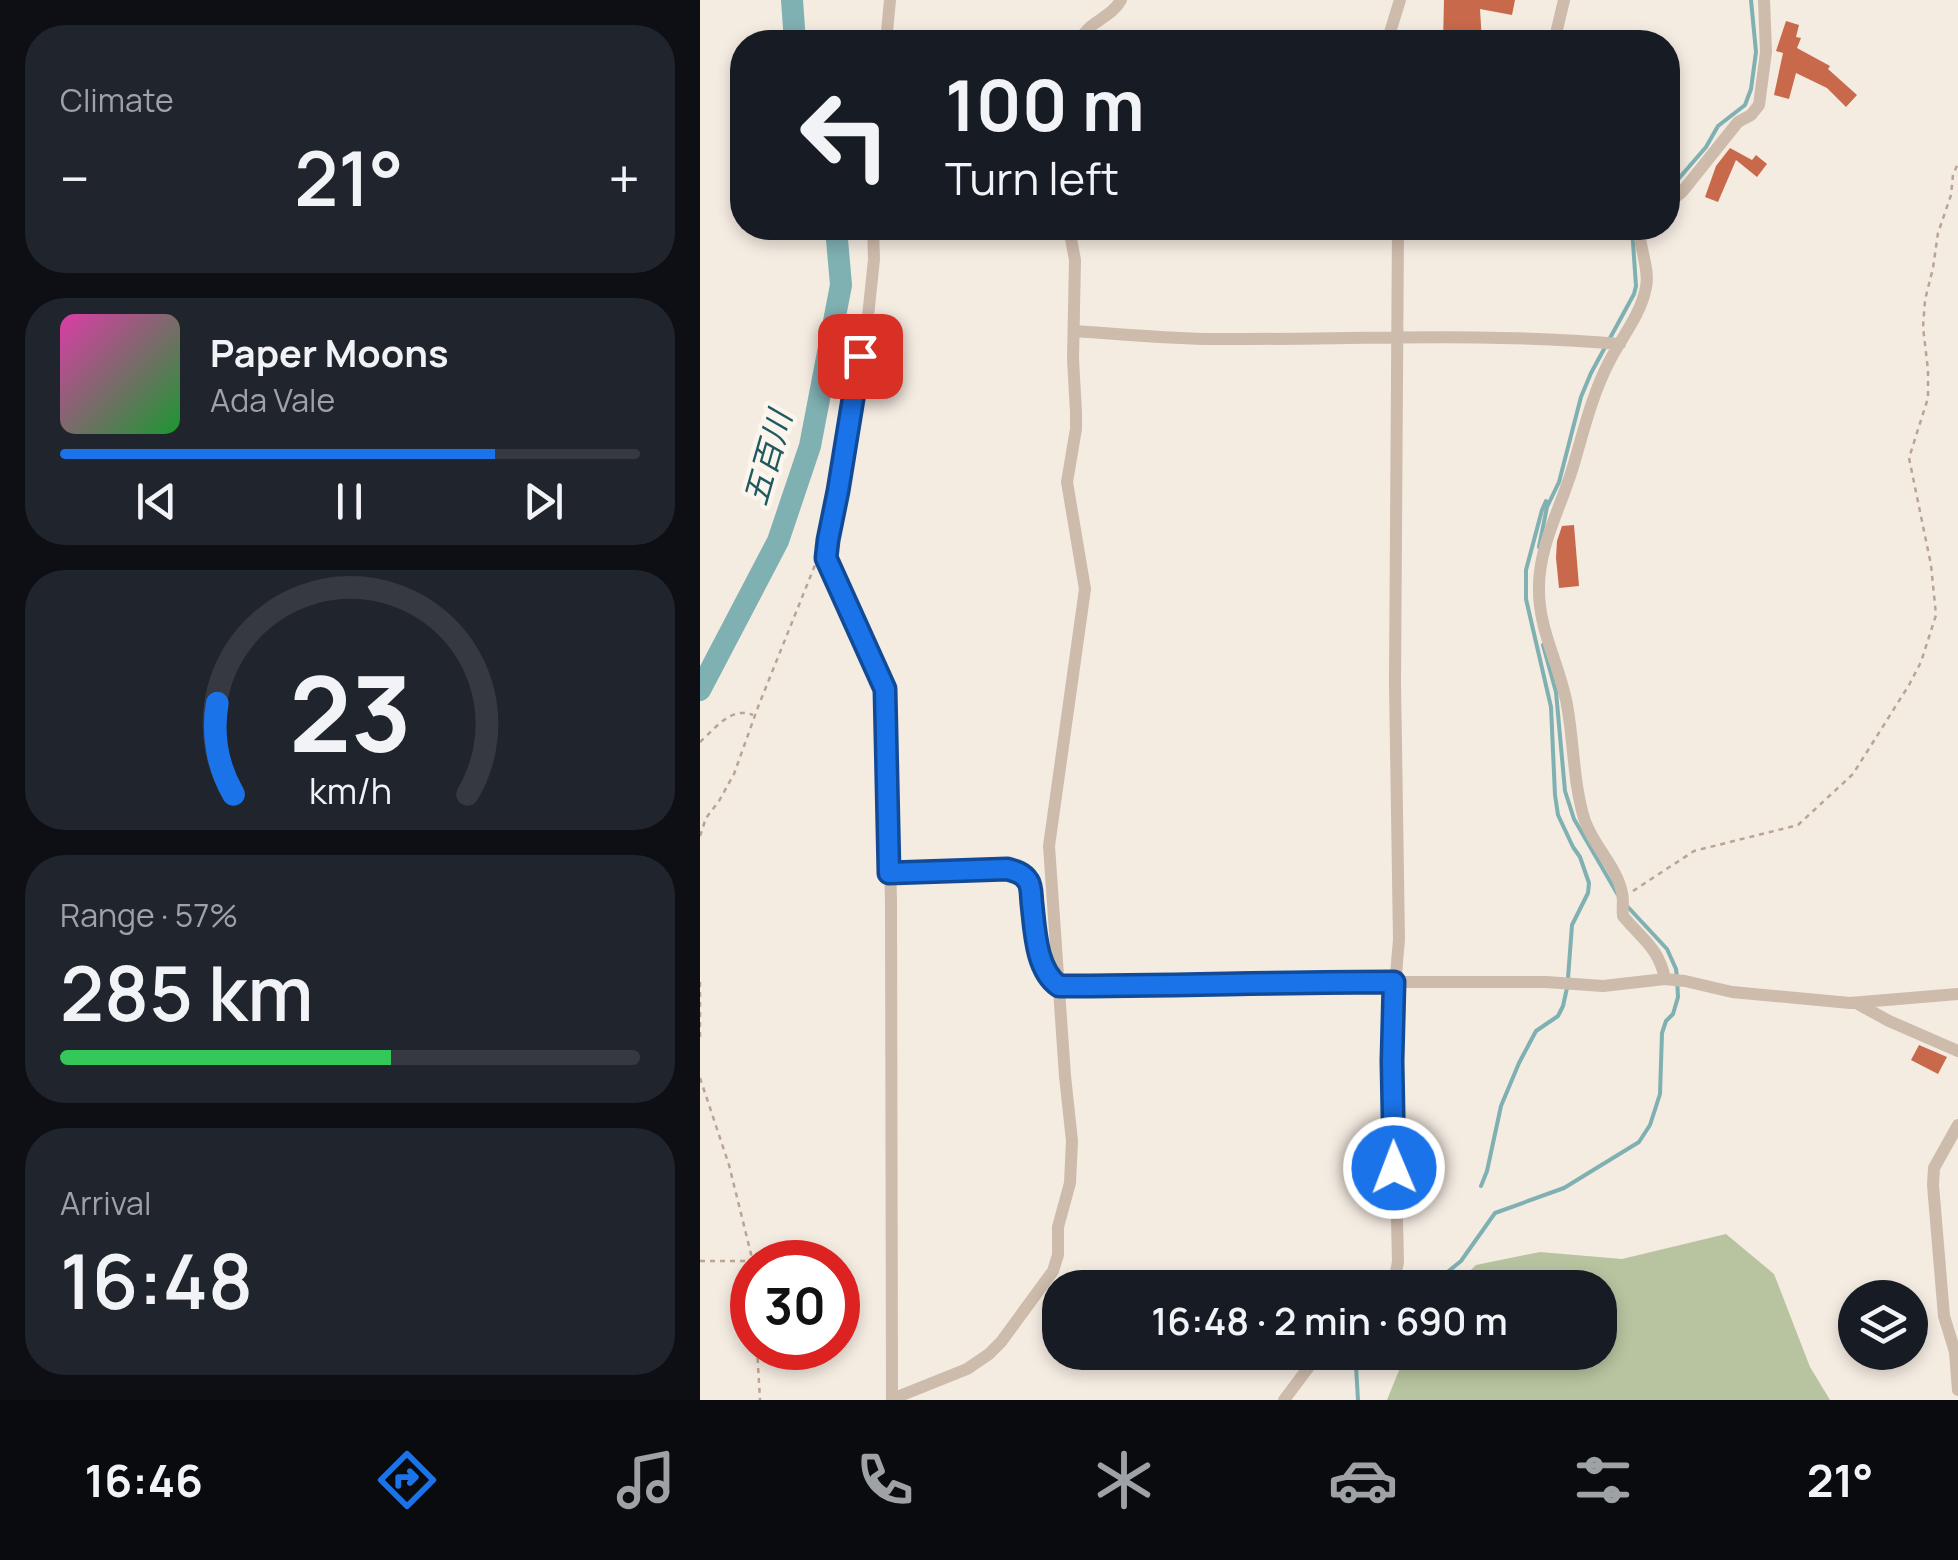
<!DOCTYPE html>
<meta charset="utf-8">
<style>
:root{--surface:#171b24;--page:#20242c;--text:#f1f3f6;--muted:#9ea1a6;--line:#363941;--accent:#1a73e8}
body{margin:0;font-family:Manrope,"Noto Sans JP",sans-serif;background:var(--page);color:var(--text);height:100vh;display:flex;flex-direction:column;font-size:38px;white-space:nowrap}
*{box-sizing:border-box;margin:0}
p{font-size:32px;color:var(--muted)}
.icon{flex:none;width:55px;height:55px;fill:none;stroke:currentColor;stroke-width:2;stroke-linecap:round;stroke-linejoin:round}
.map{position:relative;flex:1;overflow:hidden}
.panel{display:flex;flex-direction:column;gap:25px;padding:25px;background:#0d0f14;width:700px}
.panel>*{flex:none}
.hud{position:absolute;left:30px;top:30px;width:950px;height:210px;border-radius:40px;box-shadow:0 5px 15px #0003;background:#171b24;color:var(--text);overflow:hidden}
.buttons{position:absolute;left:1138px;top:1280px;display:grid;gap:20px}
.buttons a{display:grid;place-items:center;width:90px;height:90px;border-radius:50%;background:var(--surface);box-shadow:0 5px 15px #0003;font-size:50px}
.speed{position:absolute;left:30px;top:1240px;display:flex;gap:20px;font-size:50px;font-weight:700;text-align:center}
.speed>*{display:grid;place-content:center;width:130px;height:130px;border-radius:50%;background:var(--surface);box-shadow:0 5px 15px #0003;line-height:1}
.speed .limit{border:15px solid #d22;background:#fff;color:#111}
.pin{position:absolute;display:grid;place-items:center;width:85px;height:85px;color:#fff;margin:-42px;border-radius:20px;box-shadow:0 5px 15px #0006}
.me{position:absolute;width:110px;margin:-55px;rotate:359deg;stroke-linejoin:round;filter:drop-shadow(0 0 8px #0008)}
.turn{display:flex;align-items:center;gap:35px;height:210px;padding:0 50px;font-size:45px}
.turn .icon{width:130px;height:130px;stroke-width:2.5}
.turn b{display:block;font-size:70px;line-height:85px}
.big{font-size:75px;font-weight:600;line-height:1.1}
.panel .card{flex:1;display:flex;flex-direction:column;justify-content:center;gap:15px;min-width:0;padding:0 35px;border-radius:40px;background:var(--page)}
.panel .dial{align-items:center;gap:0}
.dial svg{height:260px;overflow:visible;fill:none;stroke:var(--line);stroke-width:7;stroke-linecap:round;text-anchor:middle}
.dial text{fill:var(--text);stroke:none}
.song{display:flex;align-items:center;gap:30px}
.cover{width:120px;height:120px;border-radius:15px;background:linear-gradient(135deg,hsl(320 70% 55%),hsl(130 70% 35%))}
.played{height:10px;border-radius:5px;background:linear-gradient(90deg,var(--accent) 75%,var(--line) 75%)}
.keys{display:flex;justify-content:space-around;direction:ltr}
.heat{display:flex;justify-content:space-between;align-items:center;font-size:55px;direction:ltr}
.charge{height:15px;border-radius:8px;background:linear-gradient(90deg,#34c759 57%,var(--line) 0)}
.trip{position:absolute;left:342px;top:1270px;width:575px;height:100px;border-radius:40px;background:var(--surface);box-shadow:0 5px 15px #0003;font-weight:600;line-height:100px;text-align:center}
.tabs{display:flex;height:160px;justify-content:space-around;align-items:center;background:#090b0e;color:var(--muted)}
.tabs .icon{width:70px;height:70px}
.tabs .selected{color:var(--accent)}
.tabs b{font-size:45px;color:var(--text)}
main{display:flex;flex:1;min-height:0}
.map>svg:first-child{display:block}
.green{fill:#b8c4a0}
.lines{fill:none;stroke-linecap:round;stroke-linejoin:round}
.stream{stroke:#7fb0b2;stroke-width:4}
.river{stroke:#7fb0b2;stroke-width:22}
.building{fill:#c8694b}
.path{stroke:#b9a596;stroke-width:2.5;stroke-dasharray:5 5;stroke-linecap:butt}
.street{stroke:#cdbbac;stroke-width:12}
.route-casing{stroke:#114b97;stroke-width:25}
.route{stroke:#1a73e8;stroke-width:18}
.labels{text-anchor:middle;stroke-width:9;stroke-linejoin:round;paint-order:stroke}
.water-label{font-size:32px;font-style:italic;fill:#1f5a5e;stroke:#fbf5ee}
</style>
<main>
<section class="panel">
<div class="card"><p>Climate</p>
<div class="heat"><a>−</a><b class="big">21°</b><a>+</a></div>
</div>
<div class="card">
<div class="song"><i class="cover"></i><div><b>Paper Moons</b><p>Ada Vale</p></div></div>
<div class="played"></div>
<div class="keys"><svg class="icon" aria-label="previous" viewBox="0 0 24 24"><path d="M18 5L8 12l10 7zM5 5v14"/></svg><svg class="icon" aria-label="pause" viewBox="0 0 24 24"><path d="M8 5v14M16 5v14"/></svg><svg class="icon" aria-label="next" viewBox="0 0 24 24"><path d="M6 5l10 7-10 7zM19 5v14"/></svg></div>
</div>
<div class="card dial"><svg viewBox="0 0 100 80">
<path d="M14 69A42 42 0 1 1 86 69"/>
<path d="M14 69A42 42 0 0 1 9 41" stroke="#1a73e8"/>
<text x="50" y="56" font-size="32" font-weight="700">23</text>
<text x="50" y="72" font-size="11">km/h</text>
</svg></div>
<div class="card"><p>Range · 57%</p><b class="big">285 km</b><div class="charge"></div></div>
<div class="card"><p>Arrival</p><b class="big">16:48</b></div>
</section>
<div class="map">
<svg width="1258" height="1400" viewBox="0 0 1258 1400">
<rect width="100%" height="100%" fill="#f4ebe1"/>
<path class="green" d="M1026,1234L1074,1274L1110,1367L1130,1400H687L706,1353L900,1352V1288L753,1287L776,1265L840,1252L922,1259Z"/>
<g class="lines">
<path class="stream" d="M968,191L1006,147L1018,126L1045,105L1051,89L1056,52L1051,0
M846,501L842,510L826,570V599L851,707L855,795L858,815L873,847L880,857L889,883L888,893L872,925L868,978
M839,547L847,507L859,482L881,397L891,373L934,294L936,286L932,228
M843,645L856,692L865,791L874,819L918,895
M781,1186L787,1171L801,1106L819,1063L836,1031L858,1016L863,1006L867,988
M728,1288L761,1261L795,1213L864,1188L939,1142L950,1125L960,1094L962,1033L966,1021L973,1014L978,997L977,978L976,969L967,949L927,906
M658,1400L656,1366L660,1352"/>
<path class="river" d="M92,0L95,42
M0,690L78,541L110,446L141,285L136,228"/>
</g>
<path class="building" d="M744,0H815L812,15L780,9L782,42H743Z
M1086,21L1099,25L1096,37L1101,38L1097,48L1130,66L1128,69L1157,95L1146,107L1127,88L1096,73L1089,99L1074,95L1083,53L1076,51Z
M1030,148L1052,160L1056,155L1067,164L1057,177L1036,160L1018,202L1005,197L1016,166Z
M874,525L879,586L859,588L856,558L857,541L862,526Z
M1219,1045L1247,1057L1238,1074L1211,1060Z"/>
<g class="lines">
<path class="path" d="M0,742C16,728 31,706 53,715
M0,836L6,818L19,801L34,774L58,707L115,565
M933,891L994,851L1098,825L1153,774L1209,685L1221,662L1236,615L1231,565L1209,458L1228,398V370L1223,327L1225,300L1233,268L1238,233L1251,195L1253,175L1258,163
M0,982V1039
M0,1078L29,1165L53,1262
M0,1261H52
M57,1348L60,1400"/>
<path class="street" d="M186,42L190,0
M378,42C390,20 410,19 421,0
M687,42L700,0
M854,42L864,0
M968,203L982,192L1038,122L1051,115L1059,105L1066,52L1064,0
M173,228L174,259L167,326L127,554L131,571L181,677L186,699L191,901L192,1400
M939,228C939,246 950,270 946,287C941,315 921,338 909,362C891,397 883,434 872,470C860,509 839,546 839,587C838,630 860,665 867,705C874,743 873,781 884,818C892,845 917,866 922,893C924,900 922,908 923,916C942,939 959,948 965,979
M375,331C418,334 462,338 505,339C643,340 783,332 920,344
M189,873L307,869C315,871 323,873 328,881C332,887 332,897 332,904C335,930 336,971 359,986H455L581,982H846L903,986L965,979L985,981L1032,992L1150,1003L1258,994
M1158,1004L1189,1021L1258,1051
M1258,1125L1234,1168L1233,1185L1244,1316L1255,1352L1258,1390
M685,1288L696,1272L698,1262C696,1155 688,1048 699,940L695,682L698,228
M192,1399L267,1369L289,1354L301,1342L353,1271L358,1255V1227L370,1183L372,1141L365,1076L349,846L385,589L367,482L376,429V412L373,359L375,260L369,228
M584,1400L620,1352"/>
</g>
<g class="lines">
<g class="route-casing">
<path id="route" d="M160,356L138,491L128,540L126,558L185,689L189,873L307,869C315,871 323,873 328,881C332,887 331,897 332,904C335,931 336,970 359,986C471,986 583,982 694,982L692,1061L694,1168"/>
</g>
<use href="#route" class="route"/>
</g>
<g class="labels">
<g class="water-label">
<text transform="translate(68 458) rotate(-74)" y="11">五百川</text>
</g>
</g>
</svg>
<div class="buttons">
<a><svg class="icon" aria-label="layers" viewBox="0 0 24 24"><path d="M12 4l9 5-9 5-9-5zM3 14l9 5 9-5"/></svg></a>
</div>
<div class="speed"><div class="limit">30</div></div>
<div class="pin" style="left:160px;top:356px;background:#d93025"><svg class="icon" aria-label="arrive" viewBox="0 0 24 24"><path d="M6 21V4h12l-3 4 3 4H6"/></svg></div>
<svg class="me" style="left:694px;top:1168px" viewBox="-20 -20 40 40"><circle r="17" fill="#1a73e8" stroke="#fff" stroke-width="3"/><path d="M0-11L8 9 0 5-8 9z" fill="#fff"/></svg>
<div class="trip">16:48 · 2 min · 690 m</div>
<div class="hud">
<div class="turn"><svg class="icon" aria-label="left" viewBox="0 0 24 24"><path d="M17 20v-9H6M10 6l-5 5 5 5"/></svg><div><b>100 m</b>Turn left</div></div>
</div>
</div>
</main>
<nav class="tabs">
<b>16:46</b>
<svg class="icon selected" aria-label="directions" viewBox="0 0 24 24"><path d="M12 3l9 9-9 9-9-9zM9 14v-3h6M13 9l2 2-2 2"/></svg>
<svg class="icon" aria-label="music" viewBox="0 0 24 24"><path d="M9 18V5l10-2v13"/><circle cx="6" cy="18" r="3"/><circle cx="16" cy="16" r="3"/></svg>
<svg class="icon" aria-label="phone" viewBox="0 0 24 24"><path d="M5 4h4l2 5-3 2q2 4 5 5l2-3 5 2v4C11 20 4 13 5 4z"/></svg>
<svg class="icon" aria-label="climate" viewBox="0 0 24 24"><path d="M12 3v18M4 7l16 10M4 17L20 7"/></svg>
<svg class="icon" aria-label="car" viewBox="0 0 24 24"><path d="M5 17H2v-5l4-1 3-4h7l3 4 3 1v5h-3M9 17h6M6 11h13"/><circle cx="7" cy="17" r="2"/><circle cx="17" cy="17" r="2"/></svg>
<svg class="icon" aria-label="filters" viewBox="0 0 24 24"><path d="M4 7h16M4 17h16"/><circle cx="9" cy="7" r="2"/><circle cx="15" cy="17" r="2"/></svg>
<b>21°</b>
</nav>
